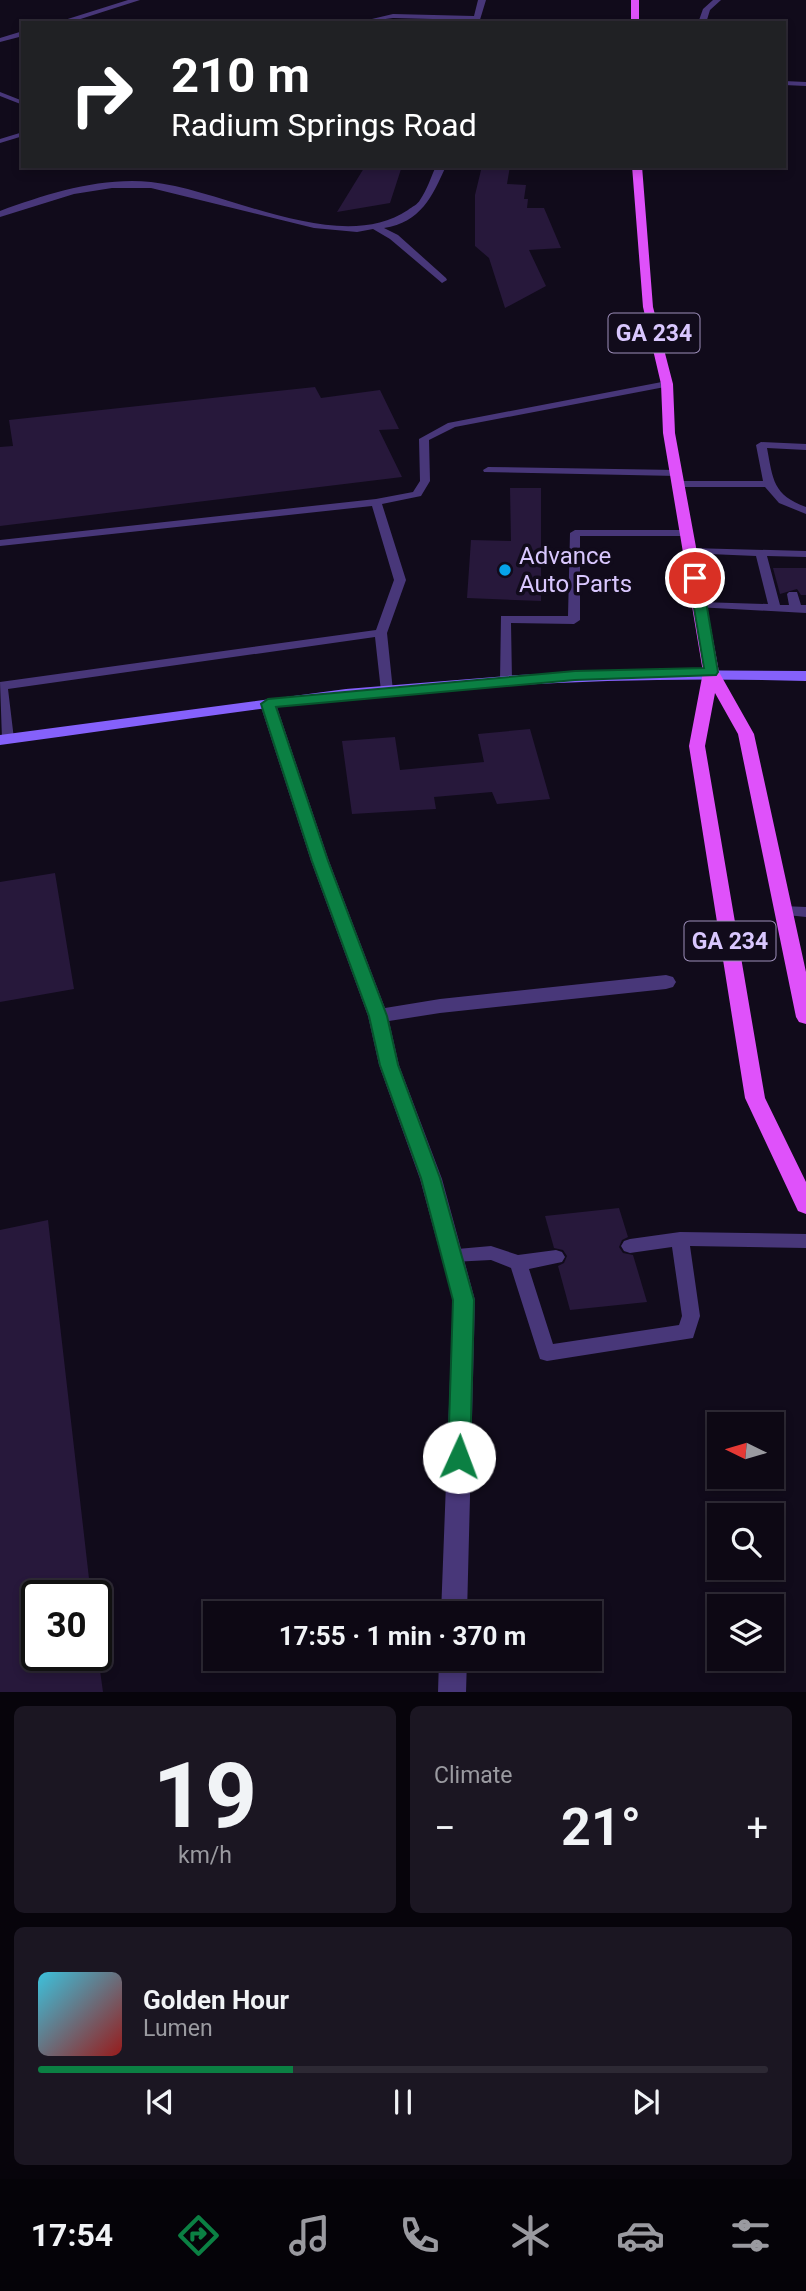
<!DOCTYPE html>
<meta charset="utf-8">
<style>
:root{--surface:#0d0814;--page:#1b1622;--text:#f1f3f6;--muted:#9a9aa0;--line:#2d2934;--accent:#0b8043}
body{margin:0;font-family:Roboto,sans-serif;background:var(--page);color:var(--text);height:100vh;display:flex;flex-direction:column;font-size:26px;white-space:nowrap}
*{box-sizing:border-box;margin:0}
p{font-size:23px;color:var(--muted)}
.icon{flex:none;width:38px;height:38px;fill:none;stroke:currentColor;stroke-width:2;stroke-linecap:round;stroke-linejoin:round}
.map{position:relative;height:1692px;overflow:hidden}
.panel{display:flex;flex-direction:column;gap:14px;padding:14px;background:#07040b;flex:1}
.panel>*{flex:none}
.guide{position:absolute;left:21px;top:21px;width:765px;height:147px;border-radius:0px;box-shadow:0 4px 10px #0003,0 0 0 2px var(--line);background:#202124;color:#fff;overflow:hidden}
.needle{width:46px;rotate:275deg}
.tools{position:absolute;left:707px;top:1412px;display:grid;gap:14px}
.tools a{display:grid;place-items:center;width:77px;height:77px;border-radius:0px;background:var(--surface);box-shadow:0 4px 10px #0003,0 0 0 2px var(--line);font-size:35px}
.speed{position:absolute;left:21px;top:1580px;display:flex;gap:14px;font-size:35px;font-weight:700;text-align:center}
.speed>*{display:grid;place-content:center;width:91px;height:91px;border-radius:50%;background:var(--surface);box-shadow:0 4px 10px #0003,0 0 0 2px var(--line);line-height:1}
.speed .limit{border:4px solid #111;border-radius:10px;background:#fff;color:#111}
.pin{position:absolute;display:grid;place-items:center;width:60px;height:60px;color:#fff;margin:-30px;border:4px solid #fff;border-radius:50%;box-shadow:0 2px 7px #0007}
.me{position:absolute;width:77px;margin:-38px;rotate:2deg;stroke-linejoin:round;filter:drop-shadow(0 0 5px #0008)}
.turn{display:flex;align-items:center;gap:24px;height:147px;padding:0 35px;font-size:32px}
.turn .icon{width:91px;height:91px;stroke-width:2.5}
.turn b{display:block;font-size:49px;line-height:60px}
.big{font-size:52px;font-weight:700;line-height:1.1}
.panel .card{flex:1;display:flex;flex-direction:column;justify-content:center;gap:10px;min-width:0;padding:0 24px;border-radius:10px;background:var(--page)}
.panel .dial{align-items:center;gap:0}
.dial b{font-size:91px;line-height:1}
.song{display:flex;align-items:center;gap:21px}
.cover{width:84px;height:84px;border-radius:10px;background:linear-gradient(135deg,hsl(190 70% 55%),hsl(0 70% 35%))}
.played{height:7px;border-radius:4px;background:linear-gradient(90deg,var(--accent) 35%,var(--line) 35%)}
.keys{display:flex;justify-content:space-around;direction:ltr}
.heat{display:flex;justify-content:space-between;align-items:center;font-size:38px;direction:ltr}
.panel .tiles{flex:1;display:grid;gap:14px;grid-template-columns:1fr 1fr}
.card:last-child{grid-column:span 2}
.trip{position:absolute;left:203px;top:1601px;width:399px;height:70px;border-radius:0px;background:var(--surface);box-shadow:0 4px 10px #0003,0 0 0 2px var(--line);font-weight:700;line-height:70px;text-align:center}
.menu{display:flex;height:112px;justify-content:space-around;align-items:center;background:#050308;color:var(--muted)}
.menu .icon{width:49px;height:49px}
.menu .current{color:var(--accent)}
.menu b{font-size:32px;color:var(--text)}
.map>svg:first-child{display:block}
.building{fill:#27183b}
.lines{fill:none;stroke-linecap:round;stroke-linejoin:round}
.service{fill:#483779;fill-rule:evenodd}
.minor{fill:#483779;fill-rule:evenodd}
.tertiary{fill:#483779;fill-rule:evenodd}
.secondary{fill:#8561fb;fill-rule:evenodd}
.primary{fill:#df51fa;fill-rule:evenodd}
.route{fill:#0b8043;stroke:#07532c;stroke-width:2}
.poi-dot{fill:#06a3ea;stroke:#110b1b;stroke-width:2.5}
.labels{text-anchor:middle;stroke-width:7;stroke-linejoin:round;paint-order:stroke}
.shield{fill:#110b1b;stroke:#9d8fba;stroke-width:2}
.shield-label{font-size:23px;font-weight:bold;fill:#d9c7fe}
.poi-label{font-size:24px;fill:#d9c7fe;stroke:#110b1b;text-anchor:start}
</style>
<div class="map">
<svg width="806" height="1693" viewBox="0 0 806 1693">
<rect width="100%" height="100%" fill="#110b1b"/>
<path class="building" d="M370,166H402L390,203L337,212L364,168Z
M482,166H510L507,184L526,185L524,199H528L527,208H544L561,248L529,250L546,286L505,308L489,258L475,246V195Z
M315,387L321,398L380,390L399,429L379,430L402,477L0,526V447L13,446L9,420Z
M510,488H541V601L467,598L471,540L511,541Z
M773,568H806V595H801L797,589L780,594Z
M530,729L550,799L497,804L492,792L434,797L436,809L352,814L342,741L395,737L400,770L484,762L478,734Z
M55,873L74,989L0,1002V882Z
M619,1208L628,1237L622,1240L619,1247L623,1253L633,1255L647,1302L570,1310L558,1266L564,1263L567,1256L563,1250L554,1248L545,1216Z
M48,1220L91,1596H37V1656H98L103,1692H0V1230Z"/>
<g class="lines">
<path class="service" d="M0,92L23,101V105L0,96Z
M23,132V136L0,143V139Z
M667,381L672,384L670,386L455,427L429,440L430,481L421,496L382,504L406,580L387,633L393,691L391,694L387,695L381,691L375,637L8,689L14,739L8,743L2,739L0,682L376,630L394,580L372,506L0,546V540L376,499L413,492L420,481L419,439L448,423Z
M761,442L806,444V450L767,448C773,480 773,495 806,507V514L779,503L765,487H679L674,484L679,481H763L756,445Z
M488,467L677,470L682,473L677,476L484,472L483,470Z
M575,530H687L692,533L687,536H580V620L574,624L511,623L512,681L510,684H502L500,681L501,616H568L570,533Z
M690,548L806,551V557L767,556L780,605H789L787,594L789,592H797L801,605H806V613L696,607V603L700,602L768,604L756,556L686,553L684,551Z
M782,906L806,907V917L777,914L775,911Z
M680,1232L806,1234V1248L690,1246L700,1316L693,1338L547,1361L540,1359L538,1353L511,1268L491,1260L452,1262L446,1260L443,1255L446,1250L491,1246L518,1255L556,1250L562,1252L565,1257L562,1262L529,1269L553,1344L679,1325L682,1316L672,1247L630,1253L624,1251L621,1246L624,1241L630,1239Z"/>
<path class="minor" d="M478,0H486L479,23H471L472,20L393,18L355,23L393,14L474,16Z
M713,0H721L710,10L706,23H698L703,9Z
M784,81L806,82V86L784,85Z
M436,166H446C432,197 421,222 384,228L398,235L446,278L447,280L442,283L390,239L373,229L357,232L314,228L151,188H112L74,194L0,217V211C47,194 99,177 151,182C226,190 339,256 408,210C412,207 418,204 420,200C427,190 431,177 436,166Z
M268,699L276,704L329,861L385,1008L440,999L666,975L673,977L676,982L673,987L666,989L440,1013L389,1021L399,1065L442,1179L475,1300L467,1614H441L453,1300L420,1179L379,1065L368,1016L311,861L260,704Z
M439,1659H467L466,1693H438Z"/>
<path class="tertiary" d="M128,0H140L68,23H55Z
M23,31V36L0,42V38Z"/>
<path class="secondary" d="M633,670L806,671V681C652,676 499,683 346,699C230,711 115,730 0,745V735L346,689L518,675Z"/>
<path class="primary" d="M631,0H639V23H631Z
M632,166H642L653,307L673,384L675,433L719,672L754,734L806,972V1024L799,1022L796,1017L738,734L715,693L705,746L765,1098L806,1182V1214L798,1211L745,1098L689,746L703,672L663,433L661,384L643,307Z"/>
</g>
<path class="route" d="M695,574L702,578L718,672L716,675L575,680L276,707L328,861L387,1016L398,1065L440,1178L474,1300L470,1457L467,1464L459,1467L451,1464L448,1457L453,1300L421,1178L380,1065L369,1016L312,861L261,704L268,699L575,671L704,668L689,578Z"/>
<circle class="poi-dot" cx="505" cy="570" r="7"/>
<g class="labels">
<g class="shield">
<rect x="608.5" y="313.5" width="91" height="39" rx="5"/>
<rect x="684.5" y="921.5" width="91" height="39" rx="5"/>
</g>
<g class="shield-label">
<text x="654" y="341">GA 234</text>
<text x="730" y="949">GA 234</text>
</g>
<g class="poi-label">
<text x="519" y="564">Advance<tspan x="519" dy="28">Auto Parts</tspan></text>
</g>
</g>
</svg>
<div class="tools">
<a><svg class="needle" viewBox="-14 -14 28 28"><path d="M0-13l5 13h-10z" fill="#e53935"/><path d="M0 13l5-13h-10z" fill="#9a9aa0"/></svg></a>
<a><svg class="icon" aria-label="search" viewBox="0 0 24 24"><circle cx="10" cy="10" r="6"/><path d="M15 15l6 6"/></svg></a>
<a><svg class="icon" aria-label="layers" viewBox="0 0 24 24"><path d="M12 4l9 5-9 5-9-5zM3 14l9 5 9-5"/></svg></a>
</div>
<div class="speed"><div class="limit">30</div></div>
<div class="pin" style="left:695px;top:578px;background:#d93025"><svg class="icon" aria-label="arrive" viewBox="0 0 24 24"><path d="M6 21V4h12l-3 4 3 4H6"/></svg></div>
<svg class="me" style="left:459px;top:1457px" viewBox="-20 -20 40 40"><circle r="19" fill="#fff"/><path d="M0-13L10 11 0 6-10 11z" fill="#0b8043"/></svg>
<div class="trip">17:55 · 1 min · 370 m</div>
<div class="guide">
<div class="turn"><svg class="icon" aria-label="right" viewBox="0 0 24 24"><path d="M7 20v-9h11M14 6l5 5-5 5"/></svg><div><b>210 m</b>Radium Springs Road</div></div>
</div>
</div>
<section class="panel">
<div class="tiles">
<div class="card dial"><b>19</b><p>km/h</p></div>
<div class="card"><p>Climate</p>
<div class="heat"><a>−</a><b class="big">21°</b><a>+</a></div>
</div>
<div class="card">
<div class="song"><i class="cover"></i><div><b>Golden Hour</b><p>Lumen</p></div></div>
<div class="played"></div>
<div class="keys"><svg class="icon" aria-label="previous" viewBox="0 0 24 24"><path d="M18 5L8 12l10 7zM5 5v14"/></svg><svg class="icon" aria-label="pause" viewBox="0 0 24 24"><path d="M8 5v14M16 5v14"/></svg><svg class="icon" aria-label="next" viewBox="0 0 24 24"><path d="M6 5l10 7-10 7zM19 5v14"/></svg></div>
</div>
</div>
</section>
<nav class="menu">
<b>17:54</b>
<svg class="icon current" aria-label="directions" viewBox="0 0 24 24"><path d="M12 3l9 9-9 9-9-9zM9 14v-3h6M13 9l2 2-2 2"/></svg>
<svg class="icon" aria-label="music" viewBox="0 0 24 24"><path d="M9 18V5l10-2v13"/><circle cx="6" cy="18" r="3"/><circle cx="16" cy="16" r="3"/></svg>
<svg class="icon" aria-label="phone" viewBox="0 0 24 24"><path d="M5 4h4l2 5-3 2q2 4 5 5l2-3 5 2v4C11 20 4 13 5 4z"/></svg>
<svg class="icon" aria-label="climate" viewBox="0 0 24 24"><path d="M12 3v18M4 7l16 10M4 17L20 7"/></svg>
<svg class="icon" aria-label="car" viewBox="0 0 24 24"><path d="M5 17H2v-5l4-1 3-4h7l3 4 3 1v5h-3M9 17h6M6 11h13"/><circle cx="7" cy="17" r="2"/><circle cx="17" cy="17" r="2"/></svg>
<svg class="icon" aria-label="filters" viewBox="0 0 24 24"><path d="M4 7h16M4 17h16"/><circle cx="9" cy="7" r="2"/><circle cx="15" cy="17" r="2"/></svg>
</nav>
